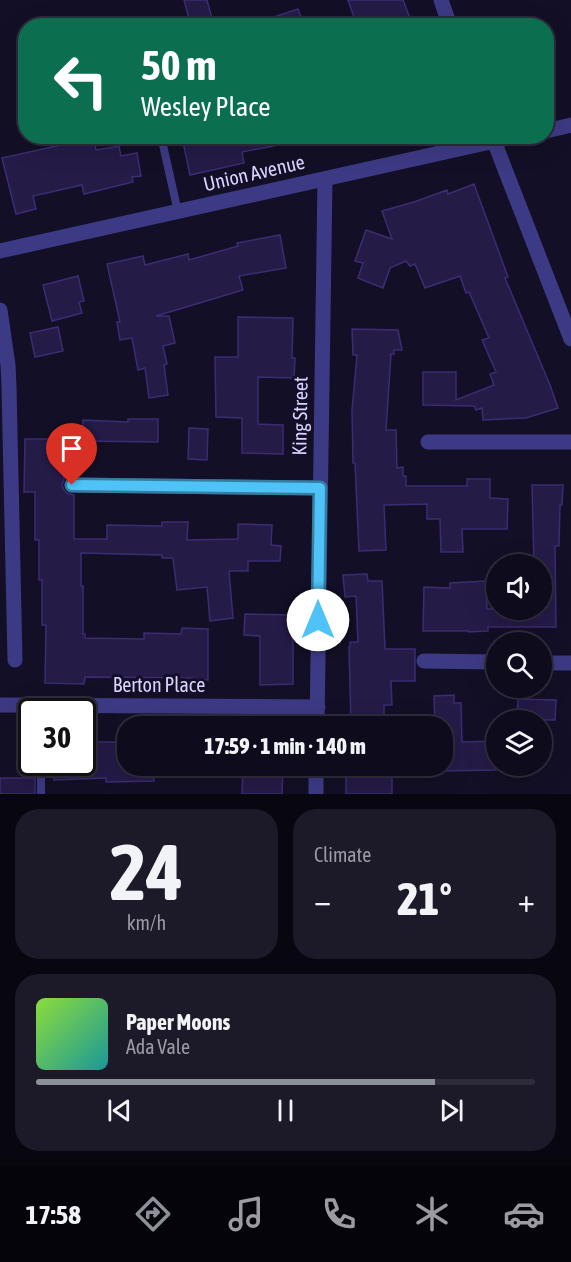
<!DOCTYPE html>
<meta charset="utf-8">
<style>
:root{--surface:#0e0b1c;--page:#1c1929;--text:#f1f3f6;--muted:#9b9ba3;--line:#2e2b3b;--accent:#8c9099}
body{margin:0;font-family:"Asap Condensed",sans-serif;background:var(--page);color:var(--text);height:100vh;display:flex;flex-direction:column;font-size:22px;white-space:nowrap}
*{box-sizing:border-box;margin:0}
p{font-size:20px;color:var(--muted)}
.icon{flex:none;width:33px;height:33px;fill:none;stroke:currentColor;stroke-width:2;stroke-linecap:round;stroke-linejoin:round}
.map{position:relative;height:794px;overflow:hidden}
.panel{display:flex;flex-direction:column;gap:15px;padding:15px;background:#08060f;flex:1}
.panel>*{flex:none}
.hud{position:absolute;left:18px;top:18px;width:536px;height:126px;border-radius:24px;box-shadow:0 6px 24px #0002,0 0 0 2px var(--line);background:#0b6e4f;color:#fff;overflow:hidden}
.buttons{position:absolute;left:486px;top:554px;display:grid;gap:12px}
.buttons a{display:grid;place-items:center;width:66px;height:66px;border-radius:50%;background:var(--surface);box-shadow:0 6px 24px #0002,0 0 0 2px var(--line);font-size:30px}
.speed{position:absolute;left:18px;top:698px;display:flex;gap:12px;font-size:30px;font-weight:700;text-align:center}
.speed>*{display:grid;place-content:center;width:78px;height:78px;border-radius:50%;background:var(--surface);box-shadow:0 6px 24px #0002,0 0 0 2px var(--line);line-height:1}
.speed .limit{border:3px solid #111;border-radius:9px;background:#fff;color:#111}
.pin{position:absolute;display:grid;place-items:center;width:51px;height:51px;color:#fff;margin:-62px -26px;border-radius:50% 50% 50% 0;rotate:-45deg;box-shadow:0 0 6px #0007}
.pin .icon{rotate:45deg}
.me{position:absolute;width:66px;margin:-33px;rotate:0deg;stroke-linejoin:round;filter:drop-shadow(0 0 4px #0008)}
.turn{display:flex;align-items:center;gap:21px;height:126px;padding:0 24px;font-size:27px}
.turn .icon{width:78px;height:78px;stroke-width:2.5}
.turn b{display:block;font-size:42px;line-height:51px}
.big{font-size:45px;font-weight:800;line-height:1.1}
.panel .tile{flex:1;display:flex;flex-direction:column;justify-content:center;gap:9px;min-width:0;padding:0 21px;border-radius:24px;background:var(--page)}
.panel .dial{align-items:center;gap:0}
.dial b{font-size:78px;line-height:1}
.song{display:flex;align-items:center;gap:18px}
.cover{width:72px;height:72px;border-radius:9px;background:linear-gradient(135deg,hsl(90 70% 55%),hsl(180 70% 35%))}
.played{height:6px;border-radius:3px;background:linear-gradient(90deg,var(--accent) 80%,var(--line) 80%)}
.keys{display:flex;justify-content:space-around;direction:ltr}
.heat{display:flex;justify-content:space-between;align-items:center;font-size:33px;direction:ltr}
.panel .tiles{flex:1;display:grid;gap:15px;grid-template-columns:1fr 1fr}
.tile:last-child{grid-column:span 2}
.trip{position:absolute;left:117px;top:716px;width:336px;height:60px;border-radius:24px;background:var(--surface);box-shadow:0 6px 24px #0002,0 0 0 2px var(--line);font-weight:800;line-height:60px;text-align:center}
.tab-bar{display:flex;height:96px;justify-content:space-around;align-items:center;background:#06040b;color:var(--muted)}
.tab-bar .icon{width:42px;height:42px}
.tab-bar .current{color:var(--accent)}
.tab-bar b{font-size:27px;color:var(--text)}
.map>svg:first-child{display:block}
.building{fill:#241b47;stroke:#3b2d73;stroke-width:1.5}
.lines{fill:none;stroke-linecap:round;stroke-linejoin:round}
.service{stroke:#3d3a85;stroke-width:8}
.minor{stroke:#3d3a85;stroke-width:15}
.tertiary{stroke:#3d3a85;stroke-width:15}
.route-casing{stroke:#337fa1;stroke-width:15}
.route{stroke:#4fc3f7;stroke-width:10}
.labels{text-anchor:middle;stroke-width:6;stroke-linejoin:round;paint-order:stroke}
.street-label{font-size:20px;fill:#d9d4ff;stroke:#130f26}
</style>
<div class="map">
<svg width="571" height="794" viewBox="0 0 571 794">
<rect width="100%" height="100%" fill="#130f26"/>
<path class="building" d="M184,0H207L214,26H191Z
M348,0H403L413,26H357Z
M298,9L304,26H257L256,23Z
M68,136H93L96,150L119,146L121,156L137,153L141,176L132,177L133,182L84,194L82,185L33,196L36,209L16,214L2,158L70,143Z
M207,136H283L284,144L242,152L244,163L190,175L183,142Z
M474,184L508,277L505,278L550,385L558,408L526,418L483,420L482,408L476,410L474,406L423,405V372H456V400L494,385L490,374L496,372L482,340L489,338L469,292L466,293L460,276L425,288L415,264L410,266L406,261L390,268L383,288L358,278L363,263L355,261L366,230L392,239L382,211L414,202L447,190L448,194Z
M280,235L286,268L239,276L243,290L156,316H169L175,343L163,346L167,364L164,365L168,395L149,398L145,368L138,370L132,338L120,340L117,322H120L107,264L143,256L145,265L188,254L189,260L238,246L237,243Z
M78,276L84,301L79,302L82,313L52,321L43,285Z
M238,317L293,318L292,358H295L294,378L258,377V424L283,425V454L242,453V418L216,417L215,357H238Z
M58,327L63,351L35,357L30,333Z
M352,329L398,330L402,350H394V354H391L386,430H396L397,468L403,467V476H406V486H467V479H490V498L508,499L507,529H462L463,552H441L440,519H427V504L384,505L386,550L359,551L355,463H353L352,410L357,355H353Z
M128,419H158V442L82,441L83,420L128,422Z
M189,428L208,429L207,460L188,459Z
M25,439H64V480L62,485L64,490L67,493L74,495V539H107V525L162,526V522H188L187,540L238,539V524L272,525L271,545L281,546L280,561H248V571H229L233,618L210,621L207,587L177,590L173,558H162V555L81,553V586H83V634H85V638L144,639V633L181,634L182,628L208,629V680L193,679V678L85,677L84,684L45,683L46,625H42V580H39V540H35V492H24Z
M532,485H563L562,505H560L559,546H555L556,627H488V631L469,632V631H423L424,587L450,588V583L486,581L487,609H542V564H534Z
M367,574L368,581H382L385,649H415V681H391L392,705H384V726H351L349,647H350V642H358L356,596L345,597L343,575Z
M245,614L295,615V637H293V684L260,685V636L244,635Z
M454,695V703H461L462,742L496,741V770L442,771V726H435L434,696Z
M518,699L556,700L555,720H517Z
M82,742H128V765H153L154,781L106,782V778L54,780L53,762H82Z
M243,765H283L282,794H242Z
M346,774L392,775V794H346Z
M0,778H35V794H0Z"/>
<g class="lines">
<path class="service" d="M161,136L178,212
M41,762V794"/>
<path class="minor" d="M441,0L450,26
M492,136L571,339
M0,310L8,365L9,387L15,660
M428,442H571
M72,485L319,488
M424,661L496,662
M542,663H571
M0,705L318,707
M317,726L325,179
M316,794V765"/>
<path class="tertiary" d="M546,131L571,125
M0,251L517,136"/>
</g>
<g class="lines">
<g class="route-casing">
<path id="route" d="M72,485L320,488L318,620"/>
</g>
<use href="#route" class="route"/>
</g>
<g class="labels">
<g class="street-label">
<text transform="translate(254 173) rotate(-13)" y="7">Union Avenue</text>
<text transform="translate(300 416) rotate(-89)" y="7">King Street</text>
<text x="159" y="692">Berton Place</text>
</g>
</g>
</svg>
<div class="buttons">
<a><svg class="icon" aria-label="sound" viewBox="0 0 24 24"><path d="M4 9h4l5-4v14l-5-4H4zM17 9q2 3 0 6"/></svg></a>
<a><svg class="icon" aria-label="search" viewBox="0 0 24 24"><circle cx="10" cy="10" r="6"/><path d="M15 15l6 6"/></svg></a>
<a><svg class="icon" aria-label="layers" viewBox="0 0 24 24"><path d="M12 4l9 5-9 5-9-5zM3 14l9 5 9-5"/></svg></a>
</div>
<div class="speed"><div class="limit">30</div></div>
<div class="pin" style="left:72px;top:485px;background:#d93025"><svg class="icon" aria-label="arrive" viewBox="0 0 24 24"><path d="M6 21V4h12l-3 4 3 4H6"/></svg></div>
<svg class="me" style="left:318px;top:620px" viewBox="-20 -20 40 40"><circle r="19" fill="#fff"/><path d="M0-13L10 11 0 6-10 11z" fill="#4fc3f7"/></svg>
<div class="trip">17:59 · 1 min · 140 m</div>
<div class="hud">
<div class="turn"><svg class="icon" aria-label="left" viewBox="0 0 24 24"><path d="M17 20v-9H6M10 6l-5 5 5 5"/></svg><div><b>50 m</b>Wesley Place</div></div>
</div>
</div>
<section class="panel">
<div class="tiles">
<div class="tile dial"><b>24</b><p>km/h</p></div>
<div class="tile"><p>Climate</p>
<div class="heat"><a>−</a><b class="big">21°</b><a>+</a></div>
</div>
<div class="tile">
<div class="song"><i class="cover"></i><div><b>Paper Moons</b><p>Ada Vale</p></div></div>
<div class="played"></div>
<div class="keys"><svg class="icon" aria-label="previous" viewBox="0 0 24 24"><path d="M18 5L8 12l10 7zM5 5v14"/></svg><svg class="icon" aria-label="pause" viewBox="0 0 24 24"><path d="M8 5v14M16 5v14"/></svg><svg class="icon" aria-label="next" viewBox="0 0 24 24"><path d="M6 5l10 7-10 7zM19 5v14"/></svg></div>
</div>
</div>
</section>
<nav class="tab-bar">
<b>17:58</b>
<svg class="icon current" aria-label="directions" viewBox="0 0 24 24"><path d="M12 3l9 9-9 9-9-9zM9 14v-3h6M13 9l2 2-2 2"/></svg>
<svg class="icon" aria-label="music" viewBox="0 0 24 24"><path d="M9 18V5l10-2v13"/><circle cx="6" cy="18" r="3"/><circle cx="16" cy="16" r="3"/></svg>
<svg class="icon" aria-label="phone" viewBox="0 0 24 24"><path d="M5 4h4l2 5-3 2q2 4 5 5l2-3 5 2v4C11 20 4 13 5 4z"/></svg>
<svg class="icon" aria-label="climate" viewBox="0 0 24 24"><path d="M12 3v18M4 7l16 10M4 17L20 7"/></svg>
<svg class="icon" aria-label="car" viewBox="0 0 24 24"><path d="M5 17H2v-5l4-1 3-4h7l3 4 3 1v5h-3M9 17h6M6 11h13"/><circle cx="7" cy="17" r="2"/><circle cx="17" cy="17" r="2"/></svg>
</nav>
